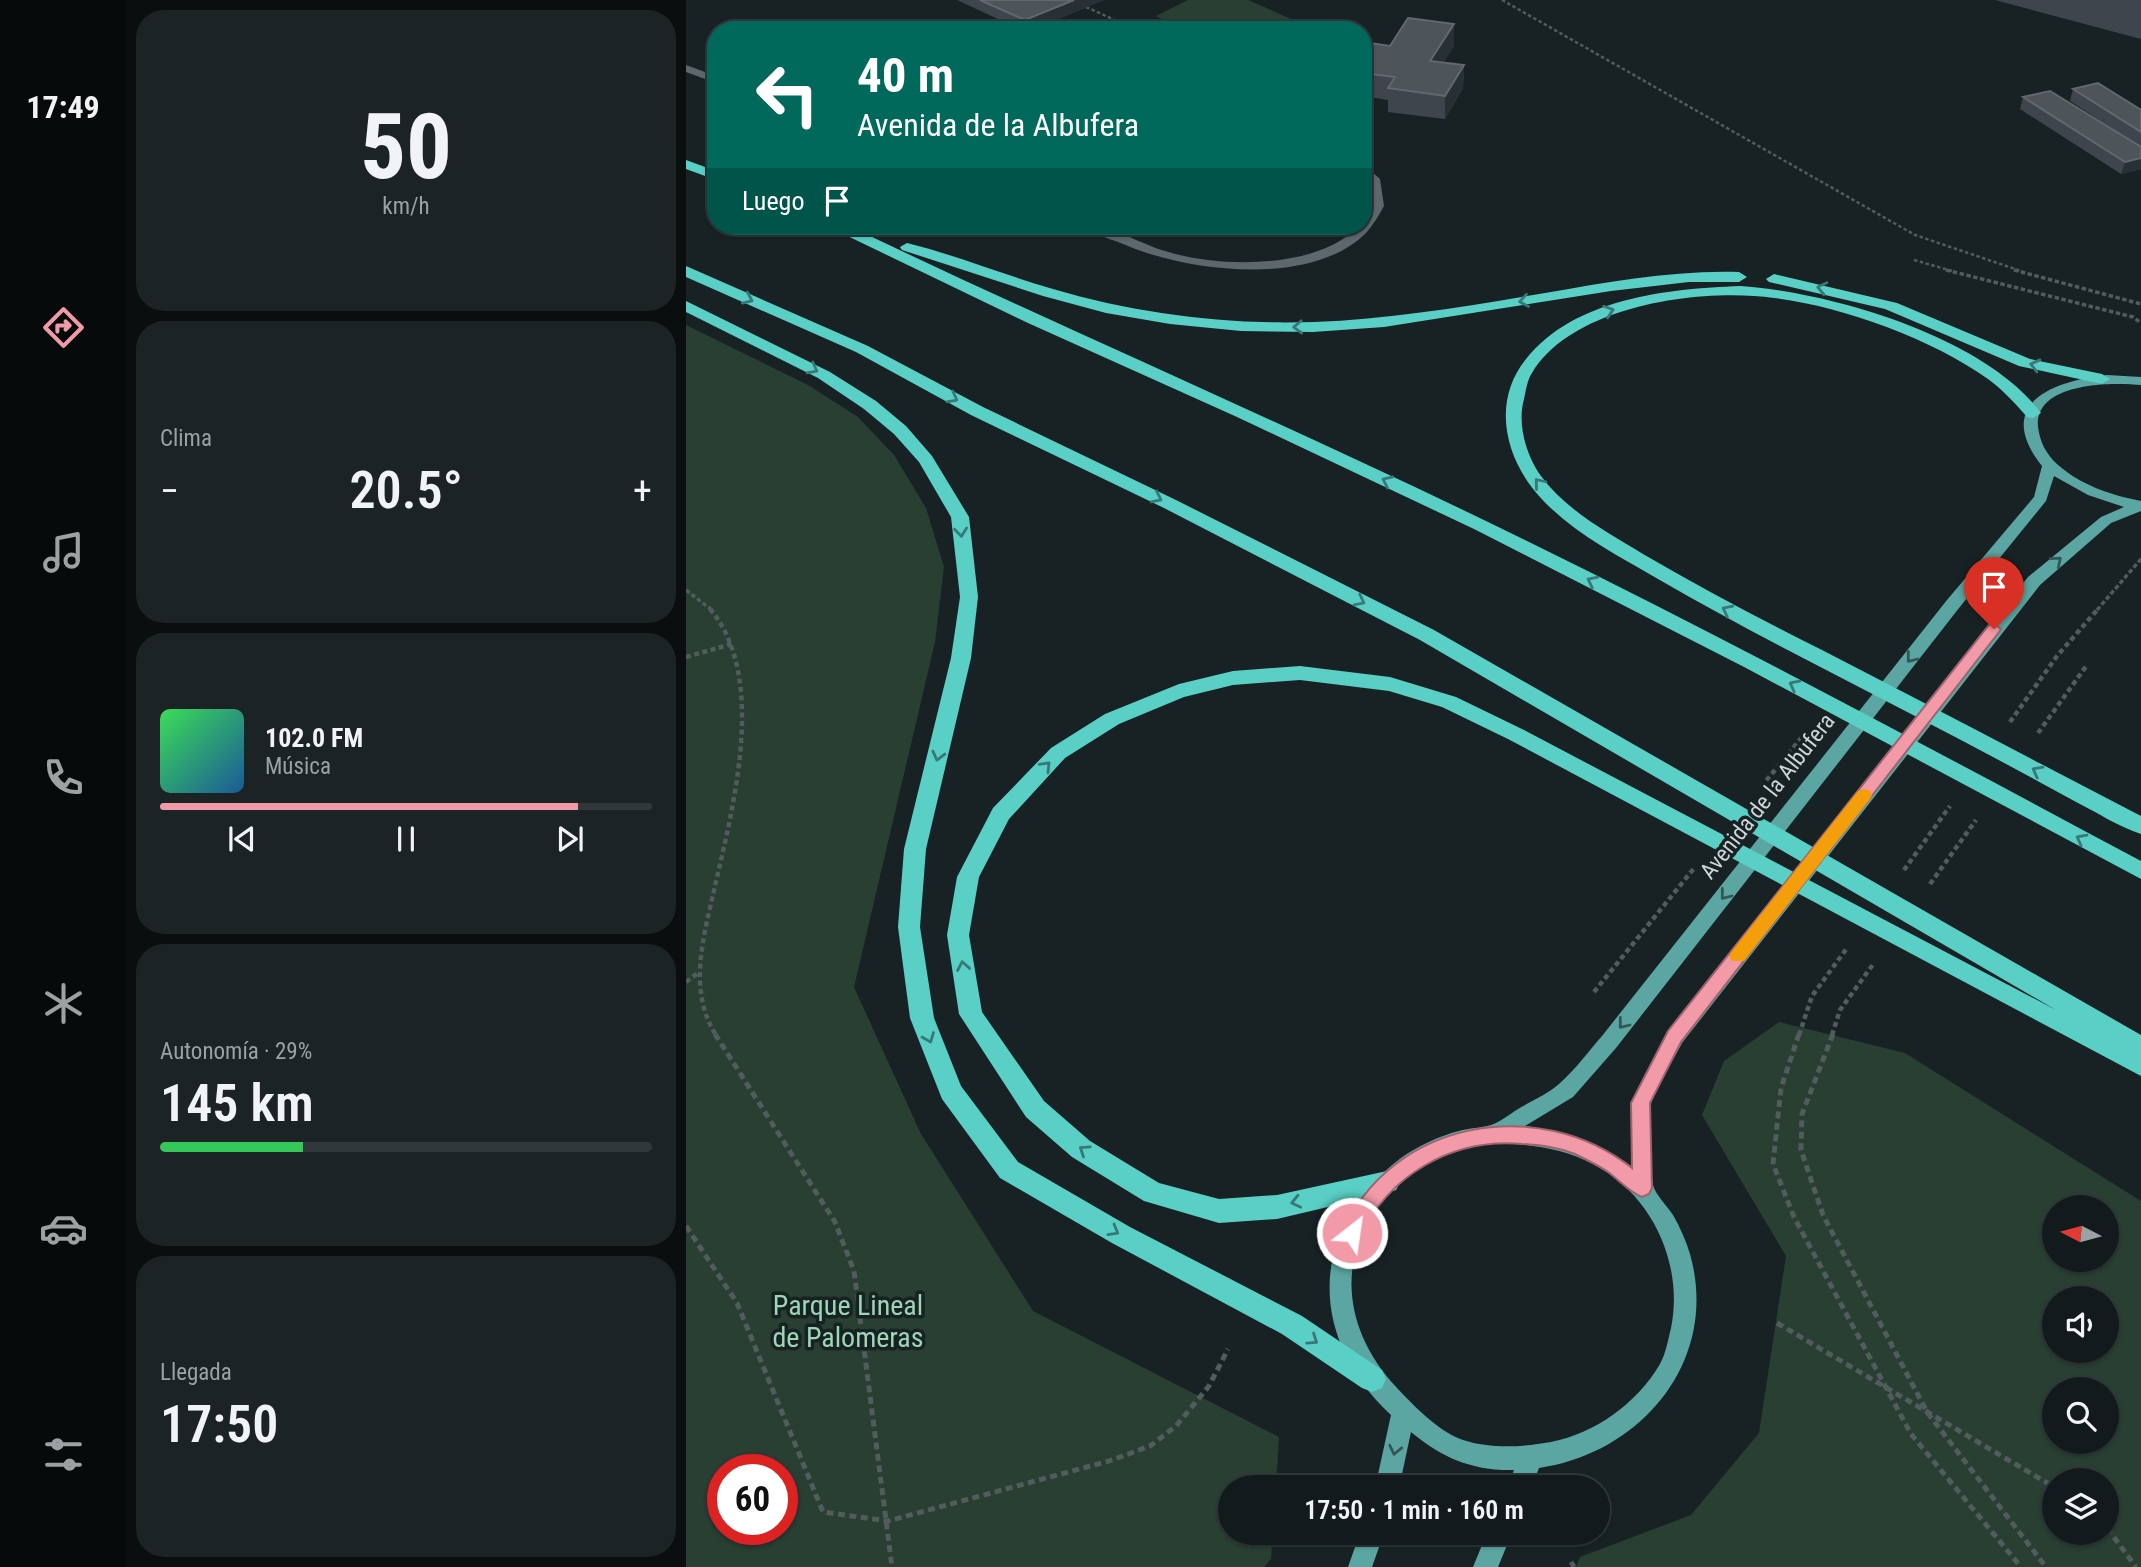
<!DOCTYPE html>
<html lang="es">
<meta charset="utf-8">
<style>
:root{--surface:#121a1c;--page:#1b2325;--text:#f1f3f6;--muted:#9ca1a3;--line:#31383b;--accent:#f39aa8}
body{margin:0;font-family:"Roboto Condensed",sans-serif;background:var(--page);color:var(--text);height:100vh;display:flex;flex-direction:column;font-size:26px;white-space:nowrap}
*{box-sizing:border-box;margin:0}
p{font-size:23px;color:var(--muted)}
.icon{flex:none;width:38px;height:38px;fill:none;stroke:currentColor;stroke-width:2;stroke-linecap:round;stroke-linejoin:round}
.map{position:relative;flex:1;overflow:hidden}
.details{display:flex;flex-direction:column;gap:10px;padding:10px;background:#0a0e0f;width:560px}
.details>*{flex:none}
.hud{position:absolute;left:21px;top:21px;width:665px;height:214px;border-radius:28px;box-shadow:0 2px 5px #0004,0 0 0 2px var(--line);background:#00695c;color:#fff;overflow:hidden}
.needle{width:46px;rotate:276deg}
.tools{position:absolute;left:1356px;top:1195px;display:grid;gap:14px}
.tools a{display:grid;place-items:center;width:77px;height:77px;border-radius:50%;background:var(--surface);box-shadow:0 2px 5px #0004,0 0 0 2px var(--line);font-size:35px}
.speed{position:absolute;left:21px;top:1454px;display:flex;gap:14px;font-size:35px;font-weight:700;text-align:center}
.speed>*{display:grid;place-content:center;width:91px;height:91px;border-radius:50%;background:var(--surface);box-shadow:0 2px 5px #0004,0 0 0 2px var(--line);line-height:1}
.speed .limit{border:10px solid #d22;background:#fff;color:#111}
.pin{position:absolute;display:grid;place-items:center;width:60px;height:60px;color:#fff;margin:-72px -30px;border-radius:50% 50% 50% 0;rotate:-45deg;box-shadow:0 0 7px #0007}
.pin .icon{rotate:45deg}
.me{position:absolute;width:77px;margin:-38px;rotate:30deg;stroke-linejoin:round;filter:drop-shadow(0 0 5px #0008)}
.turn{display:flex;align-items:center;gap:24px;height:147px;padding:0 35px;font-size:32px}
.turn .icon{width:91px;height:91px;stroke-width:2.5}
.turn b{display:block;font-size:49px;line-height:60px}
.then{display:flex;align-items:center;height:66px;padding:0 35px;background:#0003;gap:14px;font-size:26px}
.big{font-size:52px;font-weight:600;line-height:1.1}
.details .widget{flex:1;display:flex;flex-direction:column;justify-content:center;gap:10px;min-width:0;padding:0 24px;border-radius:28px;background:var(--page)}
.details .dial{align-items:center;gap:0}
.dial b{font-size:91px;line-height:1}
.song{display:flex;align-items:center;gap:21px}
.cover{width:84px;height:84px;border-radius:10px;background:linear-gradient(135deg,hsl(130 70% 55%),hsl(210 70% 35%))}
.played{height:7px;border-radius:4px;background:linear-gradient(90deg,var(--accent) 85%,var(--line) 85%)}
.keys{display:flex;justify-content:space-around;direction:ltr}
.heat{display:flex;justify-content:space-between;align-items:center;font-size:38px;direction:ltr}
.charge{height:10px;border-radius:5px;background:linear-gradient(90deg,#34c759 29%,var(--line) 0)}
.trip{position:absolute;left:532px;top:1475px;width:392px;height:70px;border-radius:35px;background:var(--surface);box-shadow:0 2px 5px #0004,0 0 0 2px var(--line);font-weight:600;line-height:70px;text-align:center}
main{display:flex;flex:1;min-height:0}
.menu{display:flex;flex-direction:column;width:126px;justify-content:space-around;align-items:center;background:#070a0b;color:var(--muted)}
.menu .icon{width:49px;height:49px}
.menu .active{color:var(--accent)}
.menu b{font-size:32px;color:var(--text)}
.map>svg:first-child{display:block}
.green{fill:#283f32;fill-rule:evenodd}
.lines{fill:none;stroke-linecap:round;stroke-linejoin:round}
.path-far3{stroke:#525b5e;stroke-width:2.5;stroke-dasharray:3.5 2.5;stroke-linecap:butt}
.path-far2{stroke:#525b5e;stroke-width:3.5;stroke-dasharray:4.5 2.5;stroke-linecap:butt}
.path-far1{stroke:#525b5e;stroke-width:4.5;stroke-dasharray:5 3.5;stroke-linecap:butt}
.path{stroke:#525b5e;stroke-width:5;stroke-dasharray:7 4.5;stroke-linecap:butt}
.minor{fill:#5d686c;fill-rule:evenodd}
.major{fill:#5ba6a2;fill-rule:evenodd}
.highway{fill:#59cfc6;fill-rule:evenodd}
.wall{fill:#3e454c}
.shaded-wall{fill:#283036}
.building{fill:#4d545a;stroke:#62686e;stroke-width:2}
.oneway{stroke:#387876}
.oneway2{stroke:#335757}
.route{fill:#f39aa8;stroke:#9e646d;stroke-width:2}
.slow{fill:#f59e0b}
.labels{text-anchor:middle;stroke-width:7;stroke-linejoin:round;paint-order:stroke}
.street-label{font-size:23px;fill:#ced5d7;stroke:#182225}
.near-park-label{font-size:28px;fill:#9cd7b4;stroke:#182225}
</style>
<main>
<nav class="menu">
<b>17:49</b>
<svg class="icon active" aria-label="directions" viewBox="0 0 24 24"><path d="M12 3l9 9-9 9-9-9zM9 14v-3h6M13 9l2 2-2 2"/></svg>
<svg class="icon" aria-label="music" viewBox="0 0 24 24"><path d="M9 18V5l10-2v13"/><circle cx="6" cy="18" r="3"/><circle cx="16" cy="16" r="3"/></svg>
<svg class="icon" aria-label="phone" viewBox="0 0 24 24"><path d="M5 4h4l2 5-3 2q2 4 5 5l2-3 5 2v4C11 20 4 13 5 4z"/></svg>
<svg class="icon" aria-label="climate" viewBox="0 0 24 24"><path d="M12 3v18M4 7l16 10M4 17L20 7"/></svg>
<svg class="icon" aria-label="car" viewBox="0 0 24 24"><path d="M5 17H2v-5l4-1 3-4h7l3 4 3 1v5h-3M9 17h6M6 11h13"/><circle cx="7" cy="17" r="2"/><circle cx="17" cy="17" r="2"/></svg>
<svg class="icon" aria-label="filters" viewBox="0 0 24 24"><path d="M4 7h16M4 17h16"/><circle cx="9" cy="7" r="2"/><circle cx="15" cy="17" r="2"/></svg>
</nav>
<section class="details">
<div class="widget dial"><b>50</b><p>km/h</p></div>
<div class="widget"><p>Clima</p>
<div class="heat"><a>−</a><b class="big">20.5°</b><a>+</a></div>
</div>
<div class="widget">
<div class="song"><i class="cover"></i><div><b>102.0 FM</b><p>Música</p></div></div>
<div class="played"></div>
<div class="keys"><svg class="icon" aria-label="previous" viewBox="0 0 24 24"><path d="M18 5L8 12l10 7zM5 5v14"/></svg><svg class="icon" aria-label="pause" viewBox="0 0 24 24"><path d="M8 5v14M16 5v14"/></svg><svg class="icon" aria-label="next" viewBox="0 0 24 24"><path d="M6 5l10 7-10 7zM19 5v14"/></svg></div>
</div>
<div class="widget"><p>Autonomía · 29%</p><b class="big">145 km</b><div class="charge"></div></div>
<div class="widget"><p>Llegada</p><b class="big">17:50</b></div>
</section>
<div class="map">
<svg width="1455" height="1567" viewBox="0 0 1455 1567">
<rect width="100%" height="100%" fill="#182225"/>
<path class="green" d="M502,0H562L630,30H553L478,20L470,16Z
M0,325L122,385L172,417L208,455L240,508L258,567L249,642L168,987L235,1134L347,1311L593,1437L590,1487L544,1488V1533H587L585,1559L578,1567H0ZM37,1470H96V1530H37Z
M1093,1022L1219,1053L1455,1201V1567H890L894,1557L1005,1515L1073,1433L1100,1256L1016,1115L1038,1061ZM1368,1208H1421V1260H1368ZM1368,1298H1421V1351H1368ZM1368,1390H1421V1442H1368ZM1368,1480H1421V1533H1368Z"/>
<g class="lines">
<path class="path-far3" d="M816,0L1229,235L1335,271
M400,7L451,30
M1228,260L1266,271"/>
<path class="path-far2" d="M1260,270L1447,317L1455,323
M1328,270L1455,304
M0,590L26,610
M1411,610L1455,559"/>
<path class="path-far1" d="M24,609C82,677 47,807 29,886C18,935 1,990 30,1035
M0,657L46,644
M1324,722L1371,656L1412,609
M1352,733L1401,665
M1075,787L1116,737
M1218,870L1264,806
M1244,884L1290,820
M0,982L12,973
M908,992L1009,867
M1113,1035L1126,996L1161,948
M1146,1035L1154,1010L1188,963"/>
<path class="path" d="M29,1034L149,1222L168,1271L206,1567
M1113,1034L1095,1088L1087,1164L1108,1217L1225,1434L1335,1567
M1147,1034L1116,1114L1115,1150L1137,1215L1241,1412L1360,1567
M0,1226L51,1303L137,1512L202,1521L423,1461L464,1446L490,1426L523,1386L542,1349
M1091,1323L1368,1487
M1421,1528L1450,1567
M885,1562L888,1567"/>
<path class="minor" d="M0,65L30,76V83L0,72Z
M677,164L694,179L698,206C693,215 687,225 680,233C626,287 505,272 442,246C428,240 409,235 398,226C426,225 452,243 479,251C532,268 631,270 673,226H677V220L686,206L682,180L677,174Z"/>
<path class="major" d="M1421,375L1455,377V385C1426,382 1348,382 1352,427C1354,442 1360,454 1371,464C1394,485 1425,495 1455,501V511L1425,523L1354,585L996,1043C988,1059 968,1088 965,1105C963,1118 964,1171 967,1185C969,1194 981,1206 987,1215C994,1227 1000,1241 1004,1254C1034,1360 956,1453 853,1468L845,1488H821L828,1470C787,1471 756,1458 725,1432L713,1488H689L705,1415C621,1337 622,1228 715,1158C732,1146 753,1136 773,1131C783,1128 795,1128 805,1125C814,1122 824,1114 832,1109C845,1101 862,1094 873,1084C889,1070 902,1052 916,1036L1261,600L1348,497L1356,466C1307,404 1366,381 1421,375ZM1368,476L1402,495L1438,507L1415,517L1342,577L982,1031L945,1103V1166C912,1143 879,1131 839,1126L887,1097L930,1048L1273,608L1360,501ZM810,1142C844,1145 877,1148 907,1164C966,1194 998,1264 985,1328C982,1340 980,1353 974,1364C951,1403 910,1433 865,1442C837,1447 805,1449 777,1440C753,1432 728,1406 711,1388C636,1308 656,1206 754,1157C772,1148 791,1146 810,1142Z
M674,1533H698L686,1567H662Z
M801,1533H826L812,1567H787Z"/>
<path class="highway" d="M0,160L30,171V180L0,169Z
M145,226H163C374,327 589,419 800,521C1021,628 1238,745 1455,861V879L1060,668L788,529L551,417L342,323L147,229Z
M221,243C270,255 318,275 367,289C452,314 540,325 628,322C706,319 782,306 859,293C923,282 988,270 1053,272L1061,277L1053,282H1003L925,291L698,327L627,332L555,331L484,324L420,313L357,296L216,250L214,247Z
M0,266L182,346L297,407L490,500L748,630L1455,1035V1076L822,739L756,707L703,691L614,680L547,685L498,697L433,724L379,758L323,819L293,877L283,935L296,1012L358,1101L404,1141L473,1183L533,1199L591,1195L701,1171L710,1174L714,1182L710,1190L701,1193L591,1219L533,1223L458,1201L386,1157L340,1117L273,1014L261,935L271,877L307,808L365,748L419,714L493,684L547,671L614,666L704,677L770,697L836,729L1370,1010L734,640L478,508L285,415L170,352L0,277Z
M1088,274L1211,303L1344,359L1416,374L1424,379L1416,384L1333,366L1199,309L1083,282L1080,279Z
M1054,286C1145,292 1299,337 1355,413L1347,418L1341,417C1329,403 1317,390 1302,379C1246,339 1155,306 1088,298C1015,288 887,305 846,373C841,380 840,391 838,399C831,424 840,455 855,476C881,511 921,532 957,554C1015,588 1076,620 1136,650C1243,705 1349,761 1455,816V834C1433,827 1412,813 1392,803C1352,781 1313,760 1273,739C1173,686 1070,636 972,579C931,555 885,532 853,496C818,457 806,401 840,359C889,298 981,289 1054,286Z
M0,301L144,372L190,401L220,426L246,456L283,517L292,597L285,658L240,849L234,927L248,1018L275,1086L332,1162L444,1227L616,1316L696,1370L700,1379L696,1388L686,1392L676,1388L596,1334L426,1243L314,1178L256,1099L224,1018L212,927L218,849L265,658L274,597L265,517L233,462L208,434L178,409L132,378L0,312Z"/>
</g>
<path class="wall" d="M271,0H418L346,30H336Z
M1309,0H1455V39Z
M768,24V46L757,63L778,65L777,88L759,119L702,112V100L677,96V42L704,46Z
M1387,89L1455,110V147L1384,101Z
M1337,97L1455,147V169L1435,174L1334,109Z"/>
<path class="shaded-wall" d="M388,0H418L346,30H340L339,20Z
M768,24V46L744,84V61Z
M778,65L777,88L759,119V96Z
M1455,158V169L1435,174L1439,162Z"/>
<path class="building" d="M294,0H388L339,20Z
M722,18L768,24L744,61L778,65L759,96L702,88L709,77L677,73V42L704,46Z
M515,21L581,30H507Z
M1412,83L1455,110V132L1387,89Z
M1364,91L1455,147V158L1439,162L1337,97Z"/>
<defs><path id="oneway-chevron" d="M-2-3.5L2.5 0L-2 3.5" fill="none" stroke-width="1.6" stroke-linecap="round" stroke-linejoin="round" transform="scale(1.75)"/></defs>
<g class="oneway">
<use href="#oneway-chevron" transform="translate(1136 288) rotate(-167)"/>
<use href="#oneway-chevron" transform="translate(62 299) rotate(24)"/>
<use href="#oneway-chevron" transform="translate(838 301) rotate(170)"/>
<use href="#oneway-chevron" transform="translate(923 311) rotate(-18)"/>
<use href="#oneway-chevron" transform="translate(612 327) rotate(178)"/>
<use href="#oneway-chevron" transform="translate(1349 365) rotate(-166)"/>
<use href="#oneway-chevron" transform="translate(127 369) rotate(28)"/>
<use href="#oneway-chevron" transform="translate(267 398) rotate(28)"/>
<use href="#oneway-chevron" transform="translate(701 481) rotate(-155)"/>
<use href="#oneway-chevron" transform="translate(853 483) rotate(-130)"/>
<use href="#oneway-chevron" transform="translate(471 498) rotate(26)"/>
<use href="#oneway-chevron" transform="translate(275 532) rotate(84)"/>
<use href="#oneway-chevron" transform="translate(906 581) rotate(-153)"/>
<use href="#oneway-chevron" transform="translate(674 601) rotate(27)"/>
<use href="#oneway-chevron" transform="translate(1041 610) rotate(-153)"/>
<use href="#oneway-chevron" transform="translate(1108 685) rotate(-152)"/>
<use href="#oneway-chevron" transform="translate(252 756) rotate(104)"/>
<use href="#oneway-chevron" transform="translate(360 766) rotate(-46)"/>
<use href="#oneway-chevron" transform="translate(1351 771) rotate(-152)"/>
<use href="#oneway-chevron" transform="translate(1395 839) rotate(-152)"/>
<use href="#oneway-chevron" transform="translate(277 966) rotate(-100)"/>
<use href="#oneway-chevron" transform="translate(243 1038) rotate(69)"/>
<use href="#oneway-chevron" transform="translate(398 1150) rotate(-146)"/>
<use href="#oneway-chevron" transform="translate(610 1202) rotate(167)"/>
<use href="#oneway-chevron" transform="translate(428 1231) rotate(30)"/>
<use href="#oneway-chevron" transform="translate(627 1340) rotate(34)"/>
</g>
<g class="oneway2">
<use href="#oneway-chevron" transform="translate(1371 561) rotate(-40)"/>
<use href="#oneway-chevron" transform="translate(1225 658) rotate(128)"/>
<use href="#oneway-chevron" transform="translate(1039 895) rotate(128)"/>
<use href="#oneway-chevron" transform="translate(937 1024) rotate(128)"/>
<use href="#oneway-chevron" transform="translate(709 1450) rotate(102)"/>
</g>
<path class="route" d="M1308,624L1315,629L1313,632L995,1042L964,1103L966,1188L963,1194L956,1197C943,1192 933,1180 922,1172C912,1165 899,1159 889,1154C872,1147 854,1145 836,1144C766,1138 702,1175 673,1239L666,1242L659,1239L656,1233C705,1120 852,1094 946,1168L945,1103L982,1031L1303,625Z"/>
<path class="slow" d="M1178,789L1184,791L1186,795L1184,799L1058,961H1046L1043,956L1046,951L1172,791Z"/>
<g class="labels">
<g class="street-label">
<text transform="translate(1081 796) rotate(-52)" y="8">Avenida de la Albufera</text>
</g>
<g class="near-park-label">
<text x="162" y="1315">Parque Lineal<tspan x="162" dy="32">de Palomeras</tspan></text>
</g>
</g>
</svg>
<div class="tools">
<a><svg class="needle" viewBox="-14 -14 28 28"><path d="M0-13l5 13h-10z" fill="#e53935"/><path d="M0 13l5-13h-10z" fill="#9ca1a3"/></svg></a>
<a><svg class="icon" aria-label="sound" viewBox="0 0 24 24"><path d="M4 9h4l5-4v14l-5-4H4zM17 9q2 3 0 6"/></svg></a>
<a><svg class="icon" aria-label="search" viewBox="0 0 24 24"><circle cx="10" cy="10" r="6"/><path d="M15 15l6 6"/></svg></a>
<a><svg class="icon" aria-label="layers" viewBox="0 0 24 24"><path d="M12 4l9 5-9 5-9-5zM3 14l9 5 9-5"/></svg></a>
</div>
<div class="speed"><div class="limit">60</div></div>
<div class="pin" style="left:1308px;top:629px;background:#d93025"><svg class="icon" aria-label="arrive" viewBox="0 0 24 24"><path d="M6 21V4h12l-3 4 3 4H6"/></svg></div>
<svg class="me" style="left:666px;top:1233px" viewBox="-20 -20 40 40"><circle r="17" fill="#f39aa8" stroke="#fff" stroke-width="3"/><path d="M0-11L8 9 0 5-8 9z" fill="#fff"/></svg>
<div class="trip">17:50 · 1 min · 160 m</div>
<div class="hud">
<div class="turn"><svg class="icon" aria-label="left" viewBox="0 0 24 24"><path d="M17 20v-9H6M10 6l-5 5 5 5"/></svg><div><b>40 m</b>Avenida de la Albufera</div></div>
<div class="then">Luego<svg class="icon" aria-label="arrive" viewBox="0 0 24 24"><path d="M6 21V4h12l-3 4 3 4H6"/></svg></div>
</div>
</div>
</main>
